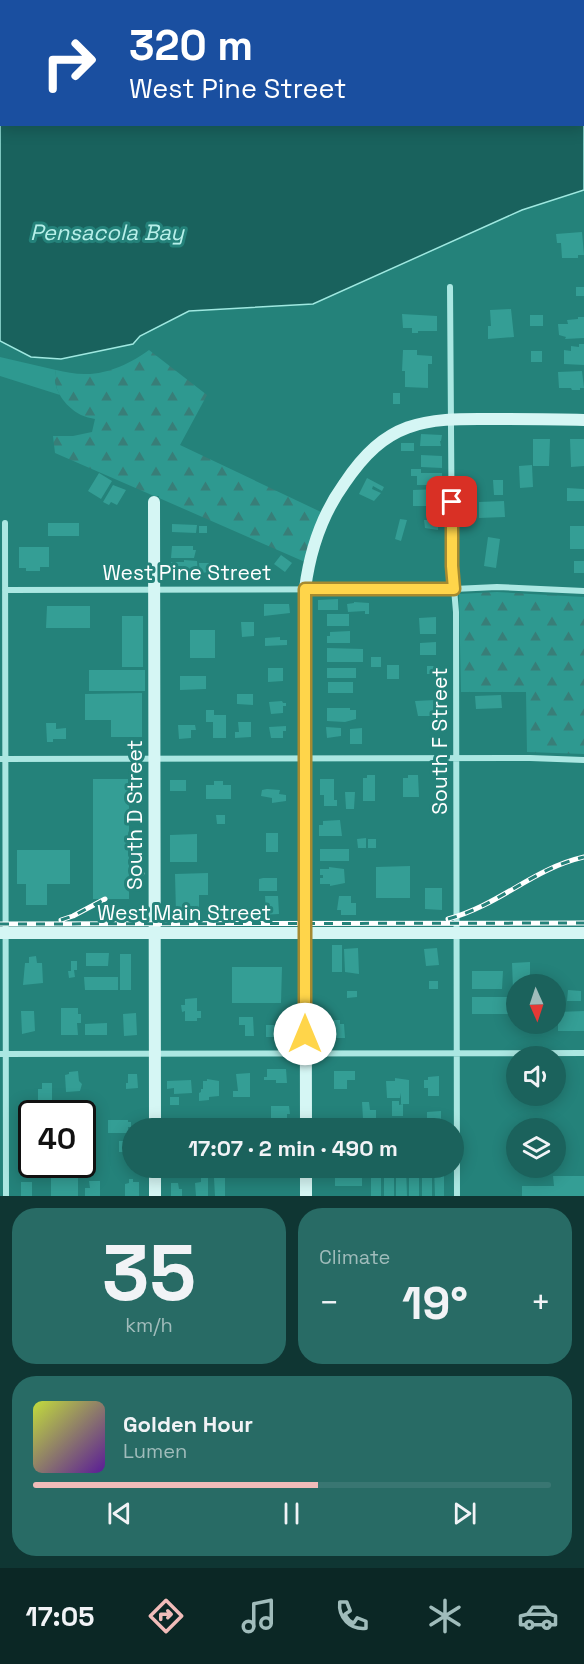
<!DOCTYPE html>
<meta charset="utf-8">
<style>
:root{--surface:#1b625c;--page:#286b65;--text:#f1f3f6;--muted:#a0bcbb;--line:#397672;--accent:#f1bcb9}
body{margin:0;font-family:"Space Grotesk",sans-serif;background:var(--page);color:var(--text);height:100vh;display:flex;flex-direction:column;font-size:22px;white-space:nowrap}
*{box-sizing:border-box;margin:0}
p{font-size:20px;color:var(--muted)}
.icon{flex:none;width:33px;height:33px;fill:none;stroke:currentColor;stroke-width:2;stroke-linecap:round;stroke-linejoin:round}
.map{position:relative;height:1196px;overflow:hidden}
.details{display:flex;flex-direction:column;gap:12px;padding:12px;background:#0f3633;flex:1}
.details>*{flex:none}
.guide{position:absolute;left:0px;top:0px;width:585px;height:126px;box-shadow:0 3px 15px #0003;background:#1a4fa0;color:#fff;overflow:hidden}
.needle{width:39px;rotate:177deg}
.controls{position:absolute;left:506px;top:974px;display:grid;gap:12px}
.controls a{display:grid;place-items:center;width:60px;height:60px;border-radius:50%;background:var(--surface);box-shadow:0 3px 15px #0003;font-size:30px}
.speed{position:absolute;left:18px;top:1100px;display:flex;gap:12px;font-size:30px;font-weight:700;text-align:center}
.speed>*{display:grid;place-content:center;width:78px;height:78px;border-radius:50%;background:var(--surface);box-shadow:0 3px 15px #0003;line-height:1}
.speed .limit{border:3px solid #111;border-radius:9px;background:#fff;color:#111}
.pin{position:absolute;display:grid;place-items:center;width:51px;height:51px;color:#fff;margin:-26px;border-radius:12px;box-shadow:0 3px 9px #0006}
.me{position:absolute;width:66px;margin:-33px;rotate:0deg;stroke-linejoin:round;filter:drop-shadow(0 0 4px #0008)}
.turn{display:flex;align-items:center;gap:21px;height:126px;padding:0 30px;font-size:27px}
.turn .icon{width:78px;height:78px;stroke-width:2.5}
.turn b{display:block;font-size:42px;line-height:51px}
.big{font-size:45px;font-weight:700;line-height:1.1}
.details .widget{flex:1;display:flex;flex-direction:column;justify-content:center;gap:9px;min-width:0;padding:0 21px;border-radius:24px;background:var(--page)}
.details .dial{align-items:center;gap:0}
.dial b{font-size:78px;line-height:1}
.song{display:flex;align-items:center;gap:18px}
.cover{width:72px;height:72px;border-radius:9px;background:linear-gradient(135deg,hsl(70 70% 55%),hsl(270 70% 35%))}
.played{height:6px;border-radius:3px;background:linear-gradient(90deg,var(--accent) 55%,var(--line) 55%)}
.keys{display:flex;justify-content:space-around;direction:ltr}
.heat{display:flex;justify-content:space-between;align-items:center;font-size:33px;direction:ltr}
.details .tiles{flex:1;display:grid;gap:12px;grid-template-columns:1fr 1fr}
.widget:last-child{grid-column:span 2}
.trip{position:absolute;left:122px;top:1118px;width:342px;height:60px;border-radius:30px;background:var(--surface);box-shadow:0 3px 15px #0003;font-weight:700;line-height:60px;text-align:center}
.dock{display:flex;height:96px;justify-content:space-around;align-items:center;background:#0b2725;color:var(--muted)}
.dock .icon{width:42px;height:42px}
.dock .on{color:var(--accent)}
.dock b{font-size:27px;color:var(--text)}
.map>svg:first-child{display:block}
.grass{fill:#2e9990}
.forest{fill:url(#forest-firs)}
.water{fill:#19625d;stroke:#9fe8e0;stroke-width:1.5;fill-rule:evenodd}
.building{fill:#349e95}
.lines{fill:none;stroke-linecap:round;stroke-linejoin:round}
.street{stroke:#abe7e2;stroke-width:6}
.secondary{stroke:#d5f6f4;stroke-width:12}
.rail-casing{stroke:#fff;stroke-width:5}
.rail{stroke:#24827a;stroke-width:3;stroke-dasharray:9;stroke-linecap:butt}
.route-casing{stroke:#a68a30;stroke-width:15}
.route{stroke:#ffd54a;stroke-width:10}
.labels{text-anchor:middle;stroke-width:6;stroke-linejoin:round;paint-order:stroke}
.street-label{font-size:21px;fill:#fff;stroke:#24827a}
.water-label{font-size:22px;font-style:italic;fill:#b7efe9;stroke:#24827a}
</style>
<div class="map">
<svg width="584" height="1196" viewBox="0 0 584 1196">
<defs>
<pattern id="forest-firs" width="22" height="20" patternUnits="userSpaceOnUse" patternTransform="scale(1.5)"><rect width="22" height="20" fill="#2e9990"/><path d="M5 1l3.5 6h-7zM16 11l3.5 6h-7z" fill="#387e78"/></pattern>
</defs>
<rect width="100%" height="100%" fill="#24827a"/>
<path class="grass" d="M0,357L56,370C54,380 55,386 60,395L0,376Z"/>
<path class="forest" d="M149,350L207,395L180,445L321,512L305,562L159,498V496H154L55,453L53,436H73L92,432L95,419C91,418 85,417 81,415C65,407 51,388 56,370C65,372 75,374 84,374C106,375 132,363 149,350Z
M497,592L584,597V754L527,752L526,692H461L459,594Z"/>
<path class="water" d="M0,0H584V190L522,210L313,304L189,311L140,336L133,344L61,359L31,357L0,341ZM2,2H584V124H2Z"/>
<path class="building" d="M582,232L584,255H578V258H562L561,243H557L556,234Z
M576,287H584V296H576Z
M511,309L514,337L488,339V326H491L490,310Z
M402,314L437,316V331H418V333H412V328H403Z
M530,315H543V326H530Z
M578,317H584V338L565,339L566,337L559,335L558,324H568L567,320L578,319Z
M579,344H584V365L564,364V350L571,351V346L579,347Z
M403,350H417V355L432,356V364H428V388L405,387V371H402Z
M531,351H542V362H531Z
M582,371L584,388H580V390H572L571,388H559L558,372Z
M393,393H400V404H393Z
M421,434L442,435L441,441H440L441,446H420Z
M533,439H550L549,466H533Z
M570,439H584V466L571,467Z
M401,443H414V451H401Z
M421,455L442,456V468L421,467Z
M532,465L533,487L520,488L519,466Z
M411,469H421V473H442V485H417V476H411Z
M99,473L112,481L101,499L88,491Z
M367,478L384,487L382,491L373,486L372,489L381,493L374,501L359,494Z
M493,480H503V495H494Z
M113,485L126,490L117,505L111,502L109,505L103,502Z
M567,488L584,489V501H567Z
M439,489V506H413V490Z
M504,501L505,517L479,518V502Z
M400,519L407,520L401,541L395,539Z
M424,520H441V527H438V530L425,528Z
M48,523H79V536H48Z
M172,524L197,525L196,533L172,532Z
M199,526H207V533H199Z
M570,526H584V549H570Z
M488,537L500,539L496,568L484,566Z
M172,546H193V550H196L194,558H171Z
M19,547H49V567H40V571H26V568H19Z
M281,555L292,563L285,572L274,564Z
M184,560L197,561L198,575L174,576V572H171V562H184Z
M574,561H584V573H574Z
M199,563H210V572L200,573Z
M338,599V610H318V600Z
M354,602L369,603V614H365V611L348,612L347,604L354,603Z
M264,604H289L290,613L264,616Z
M47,606H90V628H46Z
M327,614H349V626H327Z
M122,616H143V667H122Z
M436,617V634H420L419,618Z
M241,622H254V636L242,637Z
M190,630H215V658H190Z
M350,631V643H327V636H330V632Z
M280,637V640H287V645L265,646V638Z
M436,642V655H420V643Z
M327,648L363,649V662H327Z
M371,657H381V667H371Z
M387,665H399V679H387Z
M427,666H438V674H427Z
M268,668H283V681L268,682Z
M327,668H356V678H327Z
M89,670H145V691H89Z
M180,676H206V689L180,690Z
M328,682H353V693H328Z
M142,693V737H111V720H85V694Z
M237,694H253V705L237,704Z
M501,695L502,708L476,709L475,696Z
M435,700L436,716H418L415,701Z
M282,701L283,703H286V706H283V713L271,714L269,702Z
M327,708H350V710H356V719L345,722L327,721Z
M206,710H214V715H226V738H213V722H206Z
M238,722H251V737L235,738V732H239Z
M46,723H56V729L66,728V739H53V742H47Z
M178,725H195L196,730H191V738L179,739Z
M286,726V731H283V738H271L269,727Z
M326,727L341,728V736L327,738Z
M362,728V744H350V729Z
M367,775H375V801H363V778H367Z
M408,775H418L419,797H403V778H408Z
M93,779H129V899H93Z
M320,779H334V800H337V806H324V795H320Z
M170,780H186V791H170Z
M214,781H223V785H231V799H206V785H214Z
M267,789L280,790L279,794L286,795V801L272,803V798L261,796L262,790Z
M345,792H355L354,809H346Z
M216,815H225V824H217Z
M340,820L342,836H319V825H323V821Z
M266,833H278V852H266Z
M197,834V862H170V835Z
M366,838V848H358L357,839Z
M368,839H376V848H368Z
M320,849H349V861H320Z
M17,850H70V884H47V905H26V884H17Z
M410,866V898H376V867Z
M329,867L344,869L345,883L330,886V884H320V878H323V875H320V869H329Z
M208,873V895H199V913H176L175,874Z
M263,878H277V891H259V879Z
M425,888H442V910L425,909Z
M265,896H278L279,914L260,915L259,912L266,911Z
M339,896H351V903H356V915H341V910H337Z
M332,945H342V972H332Z
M358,948L359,974L345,972L344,949Z
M437,948L439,965L426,966L424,949Z
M86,953H109L108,966H86Z
M120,954H131V990H120Z
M36,956L37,963H42L43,983L23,985L25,963H29V957Z
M71,961H77V970H74L75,977L69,978L68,971H71Z
M530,962V984H516V989H513L512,963Z
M232,967H282L281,1003H232Z
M472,971H503L502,989H472Z
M84,977H118V990H85Z
M429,981H438V989H429Z
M568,990L581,991V1001H567Z
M347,991H357V997L347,998Z
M472,997H516V1014H472Z
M197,998V1011H201V1018H197V1021H185V1011L182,1012L181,1005H185V999Z
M61,1008H78V1014H81V1023H77L78,1035H61Z
M21,1011H34L35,1031L22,1034Z
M584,1011V1031H558V1012Z
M136,1013L137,1035L124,1036L123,1014Z
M239,1017H253L254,1036H245V1025H239Z
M318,1019H324L325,1024L326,1027H329L330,1038L319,1039Z
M334,1020H340V1024H344L345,1038H334Z
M107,1023V1035H85V1024Z
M266,1025H278V1037H266Z
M267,1069H286L287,1083H276V1080H264V1077H267Z
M78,1071L79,1081L82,1084L80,1091L66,1092L65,1075L69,1074V1072Z
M334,1071H355V1080H347V1089H334Z
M250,1073V1097H233V1091H238L236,1074Z
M128,1074H137L138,1088L126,1089V1083H128Z
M439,1076V1096H428V1088H424V1080H428V1077Z
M395,1078L409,1080V1104H401V1093L400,1098H387L386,1081H395Z
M207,1079L219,1081V1096L209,1097V1100L199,1101V1093L201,1092V1089H203V1081H207Z
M191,1080L192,1093L174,1094V1088L167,1089V1081Z
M42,1083H52V1102H55L56,1113H47V1108L50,1106H38V1089H42Z
M170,1097H179V1105H170Z
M392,1101H399V1105L403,1104V1116H392Z
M362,1102H369L370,1110H376V1119H363Z
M271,1106H289L290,1114H287V1119L271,1120Z
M441,1111V1128H427V1112Z
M108,1120H128V1122H131V1127H128V1133H108Z
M176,1122H207L206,1128H176Z
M119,1141H132V1152H119Z
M335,1167H362V1186H335Z
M371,1167H381V1196H371Z
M384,1167H394V1196H384Z
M396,1167H406L407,1196H396Z
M409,1167H419V1196H409Z
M422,1167H432V1196H422Z
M434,1167H444V1196H435Z
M51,1176L78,1177V1196H51Z
M553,1176H584V1196H522V1186H554Z
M201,1177H208V1196H196L195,1183L201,1182Z
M214,1178H225V1196H215Z
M129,1179H133V1182H139V1196H125V1184L129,1183Z
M89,1181H100V1196H85V1188H90Z
M21,1182H32V1196H21Z
M171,1183H178L179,1189H182V1196H171Z"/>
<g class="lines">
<path class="street" d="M450,287L452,565L456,612L457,1196
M5,523L6,1196
M5,590L454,589L497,587L584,591
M0,759L530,758L584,760
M0,1054L584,1053"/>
<path class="secondary" d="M154,502L155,1128
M0,933H584
M306,1128L305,589C310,550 321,516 344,484C386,421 422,418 493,419C523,419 554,419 584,420
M155,1167V1196
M306,1167V1196"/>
<g class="rail-casing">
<path id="rail" d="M129,881L142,873
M448,919C500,905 532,869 584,857
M61,920L73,916L105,899
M0,924L584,923"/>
</g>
<use href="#rail" class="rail"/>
</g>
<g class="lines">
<g class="route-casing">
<path id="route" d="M305,1034V589H454L452,566V502"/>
</g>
<use href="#route" class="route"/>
</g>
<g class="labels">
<g class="street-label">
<text x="187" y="580">West Pine Street</text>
<text transform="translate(440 741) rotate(-90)" y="7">South F Street</text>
<text transform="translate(135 815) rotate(-90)" y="7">South D Street</text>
<text x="184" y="920">West Main Street</text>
</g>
<g class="water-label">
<text x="107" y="240">Pensacola Bay</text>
</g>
</g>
</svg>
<div class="controls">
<a><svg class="needle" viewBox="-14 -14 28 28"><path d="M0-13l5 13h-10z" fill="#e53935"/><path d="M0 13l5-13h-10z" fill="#a0bcbb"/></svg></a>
<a><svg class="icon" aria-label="sound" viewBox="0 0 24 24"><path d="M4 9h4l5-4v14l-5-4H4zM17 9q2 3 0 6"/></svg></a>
<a><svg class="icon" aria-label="layers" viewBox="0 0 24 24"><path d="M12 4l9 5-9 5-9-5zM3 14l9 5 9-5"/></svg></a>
</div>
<div class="speed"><div class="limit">40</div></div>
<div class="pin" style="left:452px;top:502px;background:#d93025"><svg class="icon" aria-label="arrive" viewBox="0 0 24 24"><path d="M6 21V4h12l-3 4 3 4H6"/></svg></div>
<svg class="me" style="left:305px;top:1034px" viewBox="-20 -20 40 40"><circle r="19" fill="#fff"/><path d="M0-13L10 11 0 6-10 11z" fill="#ffd54a"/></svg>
<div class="trip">17:07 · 2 min · 490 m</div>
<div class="guide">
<div class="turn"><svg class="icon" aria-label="right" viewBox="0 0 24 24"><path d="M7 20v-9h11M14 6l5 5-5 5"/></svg><div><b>320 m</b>West Pine Street</div></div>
</div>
</div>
<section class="details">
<div class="tiles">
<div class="widget dial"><b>35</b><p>km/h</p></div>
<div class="widget"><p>Climate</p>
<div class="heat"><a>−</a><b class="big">19°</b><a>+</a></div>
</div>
<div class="widget">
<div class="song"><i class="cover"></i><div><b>Golden Hour</b><p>Lumen</p></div></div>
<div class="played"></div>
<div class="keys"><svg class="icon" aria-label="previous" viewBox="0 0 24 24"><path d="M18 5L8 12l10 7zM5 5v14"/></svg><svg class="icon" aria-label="pause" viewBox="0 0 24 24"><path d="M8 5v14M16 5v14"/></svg><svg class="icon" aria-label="next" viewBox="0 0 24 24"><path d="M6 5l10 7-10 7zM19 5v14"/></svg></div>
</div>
</div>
</section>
<nav class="dock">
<b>17:05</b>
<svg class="icon on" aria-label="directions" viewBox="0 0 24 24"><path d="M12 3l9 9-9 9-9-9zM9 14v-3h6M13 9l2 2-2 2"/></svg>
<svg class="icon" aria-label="music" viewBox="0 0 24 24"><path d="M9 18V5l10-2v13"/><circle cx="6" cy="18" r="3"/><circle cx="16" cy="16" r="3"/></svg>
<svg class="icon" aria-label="phone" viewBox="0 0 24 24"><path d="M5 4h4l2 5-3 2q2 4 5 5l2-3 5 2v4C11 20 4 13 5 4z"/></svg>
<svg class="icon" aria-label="climate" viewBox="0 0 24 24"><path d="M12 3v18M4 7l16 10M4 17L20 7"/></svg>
<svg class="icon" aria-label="car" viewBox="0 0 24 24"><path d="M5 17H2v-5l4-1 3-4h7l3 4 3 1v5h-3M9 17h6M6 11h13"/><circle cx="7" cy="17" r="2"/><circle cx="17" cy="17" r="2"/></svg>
</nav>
